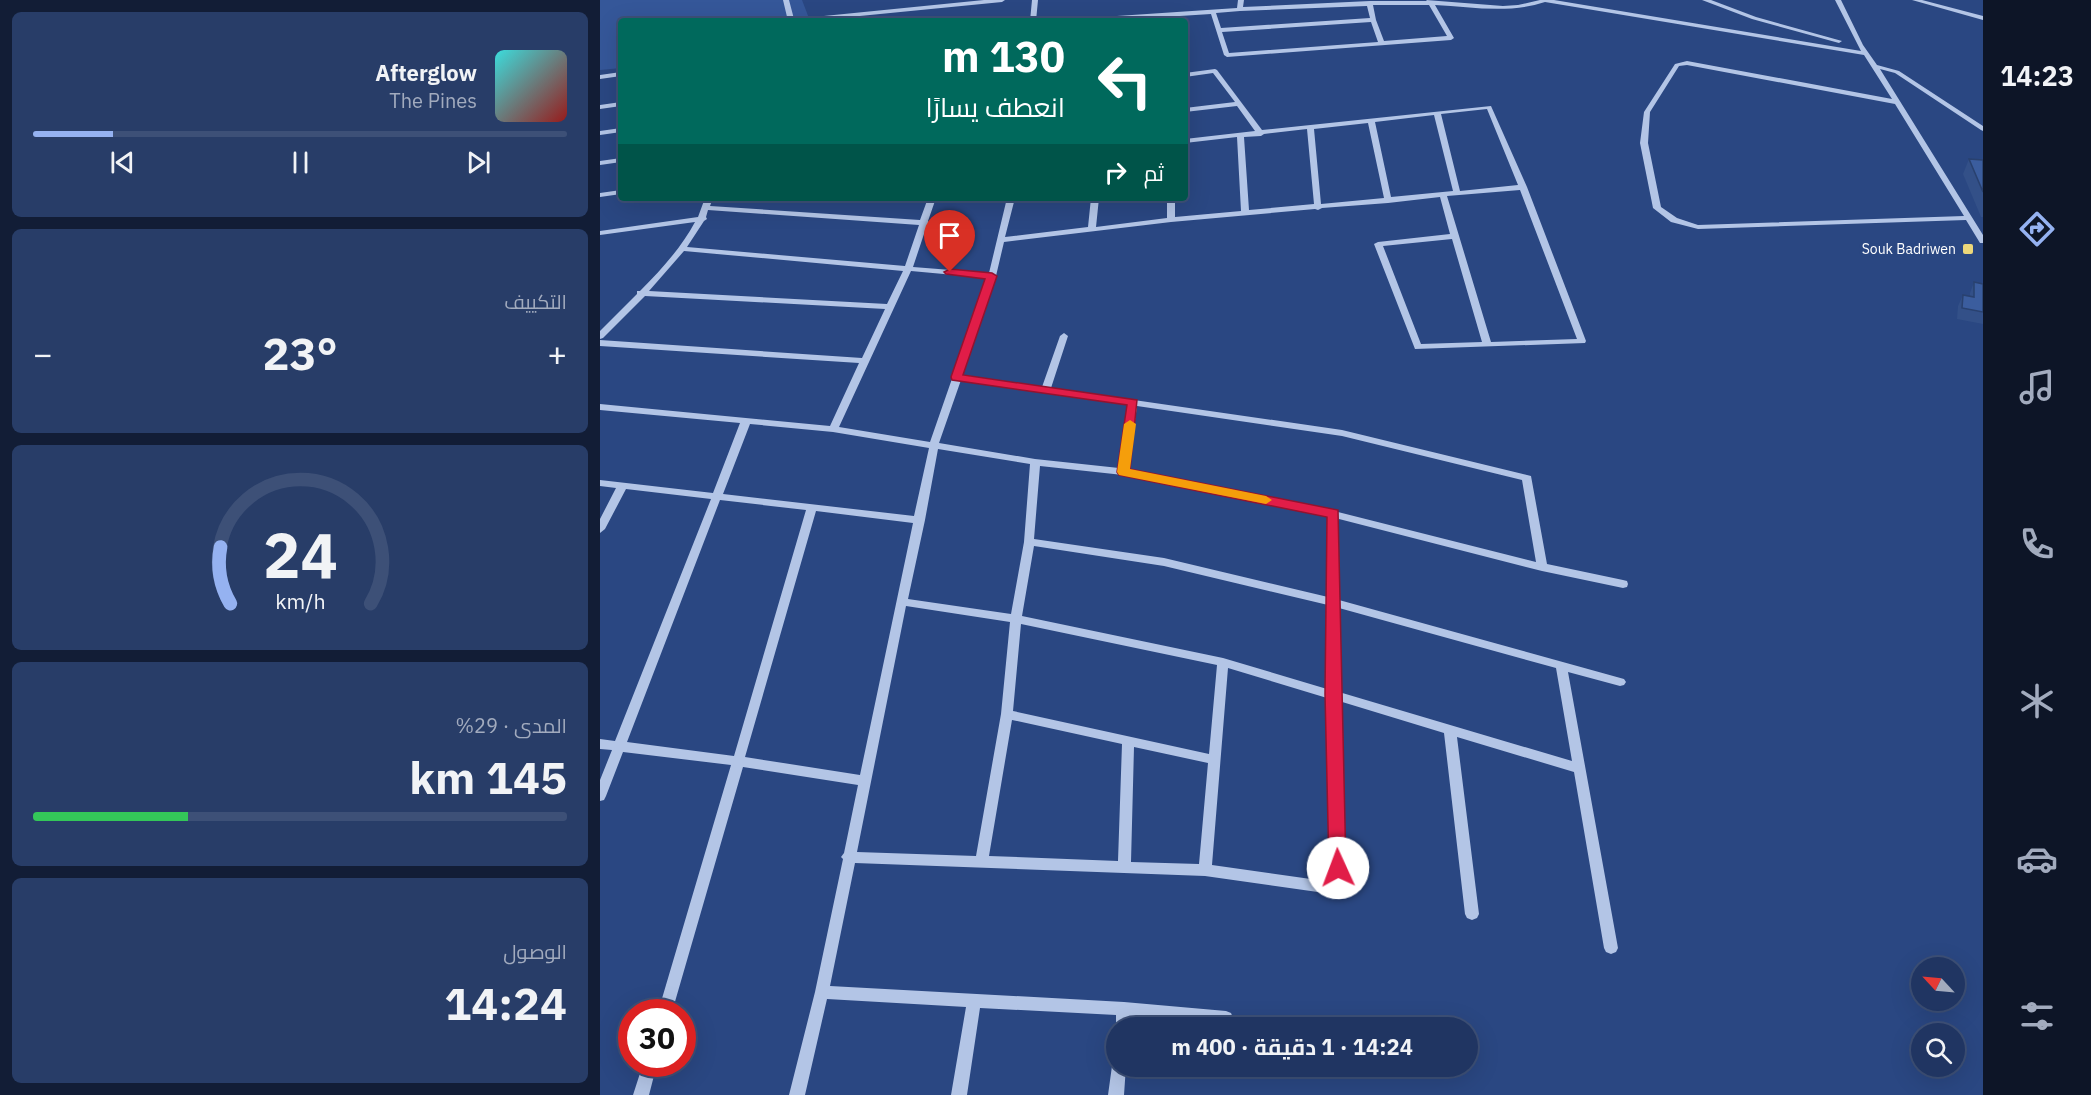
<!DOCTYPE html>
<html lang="ar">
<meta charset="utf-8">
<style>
:root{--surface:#203562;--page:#283d68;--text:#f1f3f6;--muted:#a2abbe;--line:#3d5077;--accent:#95b2f1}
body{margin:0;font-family:"IBM Plex Sans",Cairo,sans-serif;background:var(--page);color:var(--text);direction:rtl;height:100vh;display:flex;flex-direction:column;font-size:22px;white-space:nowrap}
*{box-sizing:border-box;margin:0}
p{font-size:20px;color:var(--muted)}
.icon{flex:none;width:33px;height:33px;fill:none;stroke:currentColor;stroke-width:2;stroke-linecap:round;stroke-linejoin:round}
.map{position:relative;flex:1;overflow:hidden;direction:ltr}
.panel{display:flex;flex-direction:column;gap:12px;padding:12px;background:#121d36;width:600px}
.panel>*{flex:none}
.top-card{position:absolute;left:18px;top:18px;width:570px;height:183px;border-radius:6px;box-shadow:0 6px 24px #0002,0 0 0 2px var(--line);direction:rtl;background:#00695c;color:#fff;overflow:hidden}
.needle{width:39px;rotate:296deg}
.controls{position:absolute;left:1311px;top:957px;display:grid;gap:12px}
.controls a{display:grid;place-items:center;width:54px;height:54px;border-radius:50%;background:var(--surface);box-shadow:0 6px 24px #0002,0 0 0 2px var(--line);font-size:30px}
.speed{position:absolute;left:18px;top:999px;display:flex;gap:12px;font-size:30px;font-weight:700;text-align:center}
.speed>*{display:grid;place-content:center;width:78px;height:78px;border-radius:50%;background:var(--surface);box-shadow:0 6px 24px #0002,0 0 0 2px var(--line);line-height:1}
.speed .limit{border:9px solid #d22;background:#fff;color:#111}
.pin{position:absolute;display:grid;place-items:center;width:51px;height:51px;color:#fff;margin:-62px -26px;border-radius:50% 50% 50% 0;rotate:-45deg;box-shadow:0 0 6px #0007}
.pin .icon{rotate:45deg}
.me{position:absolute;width:66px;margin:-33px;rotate:358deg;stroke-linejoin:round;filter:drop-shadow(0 0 4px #0008)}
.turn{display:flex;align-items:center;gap:21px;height:126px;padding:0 24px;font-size:27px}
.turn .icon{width:78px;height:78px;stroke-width:2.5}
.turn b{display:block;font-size:42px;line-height:51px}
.then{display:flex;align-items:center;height:57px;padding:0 24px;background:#0003;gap:12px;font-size:22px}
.big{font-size:45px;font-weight:700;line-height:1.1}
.panel .widget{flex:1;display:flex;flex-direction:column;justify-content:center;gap:9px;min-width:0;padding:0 21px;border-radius:9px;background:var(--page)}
.panel .dial{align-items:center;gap:0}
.dial svg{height:156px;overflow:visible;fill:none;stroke:var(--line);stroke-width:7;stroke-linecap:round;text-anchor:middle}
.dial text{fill:var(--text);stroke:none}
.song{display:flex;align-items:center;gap:18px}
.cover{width:72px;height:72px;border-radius:9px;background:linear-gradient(135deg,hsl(180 70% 55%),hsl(0 70% 35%))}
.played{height:6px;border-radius:3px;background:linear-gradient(90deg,var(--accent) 15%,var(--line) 15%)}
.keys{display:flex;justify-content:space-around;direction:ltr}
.heat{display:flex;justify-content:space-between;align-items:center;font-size:33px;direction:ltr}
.charge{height:9px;border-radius:4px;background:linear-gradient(90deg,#34c759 29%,var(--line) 0)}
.trip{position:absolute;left:506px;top:1017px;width:372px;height:60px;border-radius:30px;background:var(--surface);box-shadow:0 6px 24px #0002,0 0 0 2px var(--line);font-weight:700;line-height:60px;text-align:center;direction:rtl}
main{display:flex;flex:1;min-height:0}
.tabs{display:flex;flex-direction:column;width:108px;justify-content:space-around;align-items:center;background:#0d1527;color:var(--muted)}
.tabs .icon{width:42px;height:42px}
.tabs .current{color:var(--accent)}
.tabs b{font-size:27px;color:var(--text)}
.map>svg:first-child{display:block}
.green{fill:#355799}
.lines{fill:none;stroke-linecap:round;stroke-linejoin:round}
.minor{fill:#b3c5e6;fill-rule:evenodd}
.wall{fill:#335088}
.building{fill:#3b5d9e;stroke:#29416f;stroke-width:1.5}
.route{fill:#e11d48;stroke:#92132f;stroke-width:1.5}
.slow{fill:#f59e0b}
.poi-dot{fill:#ecd77a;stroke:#2a4782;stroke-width:2}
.labels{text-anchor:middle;stroke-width:6;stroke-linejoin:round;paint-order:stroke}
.far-poi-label{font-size:14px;fill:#fff;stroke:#2a4782;text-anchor:end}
</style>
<main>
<nav class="tabs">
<b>14:23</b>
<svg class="icon current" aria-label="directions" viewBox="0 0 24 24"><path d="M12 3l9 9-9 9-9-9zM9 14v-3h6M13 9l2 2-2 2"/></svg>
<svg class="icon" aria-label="music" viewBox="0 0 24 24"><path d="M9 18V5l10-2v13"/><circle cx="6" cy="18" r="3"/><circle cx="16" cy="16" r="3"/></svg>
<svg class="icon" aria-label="phone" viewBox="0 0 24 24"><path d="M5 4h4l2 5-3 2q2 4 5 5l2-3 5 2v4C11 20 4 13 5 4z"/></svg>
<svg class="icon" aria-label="climate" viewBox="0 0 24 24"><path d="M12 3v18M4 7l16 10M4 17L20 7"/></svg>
<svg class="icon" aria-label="car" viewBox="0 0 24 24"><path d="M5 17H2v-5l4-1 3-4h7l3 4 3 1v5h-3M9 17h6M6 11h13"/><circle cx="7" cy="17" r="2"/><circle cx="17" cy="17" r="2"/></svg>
<svg class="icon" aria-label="filters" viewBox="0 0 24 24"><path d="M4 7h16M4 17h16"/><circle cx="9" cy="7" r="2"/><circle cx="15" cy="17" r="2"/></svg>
</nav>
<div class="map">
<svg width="1383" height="1095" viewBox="0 0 1383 1095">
<rect width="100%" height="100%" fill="#2a4782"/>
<path class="green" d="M0,0H202L210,21H21V68L0,70Z"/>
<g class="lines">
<path class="minor" d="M183,0H189L194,19L384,0H405L402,2L209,21H188Z
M432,0H438L436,21H430Z
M638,0H644L643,7L770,1H827L826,0L903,6L918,5L940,0H954L1261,51L1235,0H1241L1263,45L1277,65L1299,71L1383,126V131L1381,130L1295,73L1280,69L1383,235V243H1380L1366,220L1098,229L1071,222L1053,208L1040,143L1044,112L1075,64L1087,61L1292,99L1264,55L945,2C909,14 872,7 835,5L854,38L851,40L627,57L624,55L611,14L501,21H469L472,19L637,8ZM773,5H829L847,36L784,41L776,20ZM767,6L770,18L621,28L616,13L640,11ZM771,22L778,42L629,53L622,32ZM1087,65L1295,104L1364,216L1098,225L1077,218L1061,207L1048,143L1050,112L1079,66Z
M1102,0H1111L1156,17L1242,41L1239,43L1152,19Z
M1312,0H1322L1383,16V20Z
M615,69L617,70L662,130L891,106L927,187L986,341L985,343L815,349L774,244L778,242L850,234L840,197L788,203L722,208L718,210L715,209L571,222L404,242L396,276L362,375L442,387L460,336L464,333L468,336L451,388L742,430L931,476L947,564L1023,580L1027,581L1028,584L1027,587L1023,588L942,571L739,519V600L1024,679L1026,682L1024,685L1020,686L968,672L1018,948L1016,952L1011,954L1006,952L1004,948L974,772L857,737L879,914L877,918L872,920L867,918L865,914L844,733L739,701L746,889L744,893L739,895L605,876L255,863L230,986L524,1002L626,1011L631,1013L633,1018L631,1023L626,1025L531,1016L530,1028L516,1029V1015L380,1008L367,1095H351L366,1007L227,999L205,1095H189L215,992L243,859L241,857L244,853L258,785L143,767L72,1012H58L131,765L23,752L6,796L4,800L0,801V780L12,750L0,749V739L15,741L111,499L26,489L5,529L0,533V519L16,488L0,486V480L113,493L140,423L0,410V404L230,426L259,363L0,346V340L262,358L285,309L45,296L3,338L0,339V331L37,294V291H40C61,270 81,248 95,222L0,235V231L98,217L105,198H113L110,206L320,220L328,198H336L328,221L329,223L327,225L313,267L389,273L407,198H415L405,237L488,227L491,198H499L496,227L567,218V198H575V217L641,211L637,137L585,143V139L655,131L637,106L585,112V108L635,102L613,73L585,77V73ZM887,109L918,185L860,191L841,114ZM834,115L853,191L791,197L775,122ZM768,123L784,198L721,204L714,129ZM707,129L714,204L649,210L644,137L661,136L664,134ZM920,190L977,339L891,342L847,196ZM108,210L319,225L305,266L87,247L104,221L107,219L106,217ZM852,239L882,342L821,344L783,246ZM84,251L303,271L287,304L49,291ZM311,271L387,278L330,442L239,427ZM361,380L528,405L519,468L435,459L339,443ZM537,406L742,436L922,480L936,562L734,511L528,470ZM150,424L233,432L329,448L314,516L123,494ZM338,449L430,464L424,542L411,614L308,599L325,520ZM440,466L523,475L729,516L728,597L564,558L434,539ZM120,500L206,510L134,756L27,742ZM216,511L313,523L260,775L145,757ZM434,546L564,566L728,605L727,689L623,658L422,616ZM306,606L410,622L401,714L376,856L257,852ZM739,608L956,668L972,761L739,692ZM421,624L617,665L609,754L413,711ZM628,668L727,698L732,882L612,865ZM412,720L522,744L518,861L389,856ZM534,747L608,763L599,864L531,862Z
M21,72V76L0,79V75Z
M21,102V106L0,109V105Z
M21,128V132L0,135V131Z
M21,158V162L0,165V161Z
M21,190V194L0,197V193Z
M516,1060V1066H526L524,1095H508L512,1066Z
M43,1064H57L49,1095H33Z"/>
</g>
<path class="wall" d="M1369,159L1383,160V217H1381L1363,174Z
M1374,282L1383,284V324L1357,319L1358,306L1363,295L1370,297V293Z"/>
<path class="building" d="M1369,159L1383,160V192Z
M1374,282L1383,284V312L1362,308L1363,295L1374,297Z"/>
<path class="route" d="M350,269L392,273L397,276L363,375L537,400L530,469L738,510L746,868L744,873L738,875L732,873L729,868L725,694L727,517L519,475L517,472L527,405L352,380L351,377L385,279L346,274L344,272Z"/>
<path class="slow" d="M530,420L536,424L530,469L666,496L672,500L666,504L519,475L517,472L524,424Z"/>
<rect class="poi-dot" x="1362" y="243" width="12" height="12" rx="3"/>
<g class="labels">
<g class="far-poi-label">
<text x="1356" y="254">Souk Badriwen</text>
</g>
</g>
</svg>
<div class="controls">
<a><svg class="needle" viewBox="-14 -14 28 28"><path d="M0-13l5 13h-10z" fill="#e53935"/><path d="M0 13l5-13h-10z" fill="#a2abbe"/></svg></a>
<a><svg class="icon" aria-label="search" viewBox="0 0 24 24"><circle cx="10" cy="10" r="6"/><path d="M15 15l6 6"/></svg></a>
</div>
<div class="speed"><div class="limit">30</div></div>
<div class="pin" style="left:350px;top:272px;background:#d93025"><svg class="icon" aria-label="arrive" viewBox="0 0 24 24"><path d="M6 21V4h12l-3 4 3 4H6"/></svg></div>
<svg class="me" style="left:738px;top:868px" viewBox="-20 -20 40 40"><circle r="19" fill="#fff"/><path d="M0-13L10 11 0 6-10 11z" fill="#e11d48"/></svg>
<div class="trip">14:24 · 1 دقيقة · 400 m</div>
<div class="top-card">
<div class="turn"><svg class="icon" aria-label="left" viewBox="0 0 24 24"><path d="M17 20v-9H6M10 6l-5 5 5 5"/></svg><div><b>130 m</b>انعطف يسارًا</div></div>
<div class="then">ثم<svg class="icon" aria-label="right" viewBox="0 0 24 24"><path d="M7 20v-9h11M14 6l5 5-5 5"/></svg></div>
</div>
</div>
<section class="panel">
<div class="widget">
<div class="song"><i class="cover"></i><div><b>Afterglow</b><p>The Pines</p></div></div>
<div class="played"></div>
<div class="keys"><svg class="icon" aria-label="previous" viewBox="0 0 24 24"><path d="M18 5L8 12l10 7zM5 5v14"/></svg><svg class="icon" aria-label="pause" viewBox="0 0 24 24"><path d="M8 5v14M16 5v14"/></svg><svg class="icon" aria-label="next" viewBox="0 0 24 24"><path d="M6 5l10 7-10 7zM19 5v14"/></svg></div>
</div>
<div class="widget"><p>التكييف</p>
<div class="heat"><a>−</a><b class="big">23°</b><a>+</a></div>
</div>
<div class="widget dial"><svg viewBox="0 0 100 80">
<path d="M14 69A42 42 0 1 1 86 69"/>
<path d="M14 69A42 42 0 0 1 9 40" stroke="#95b2f1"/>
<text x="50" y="56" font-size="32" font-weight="700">24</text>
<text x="50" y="72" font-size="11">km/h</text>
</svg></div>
<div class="widget"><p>المدى · 29%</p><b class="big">145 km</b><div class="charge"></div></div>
<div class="widget"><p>الوصول</p><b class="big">14:24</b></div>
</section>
</main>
